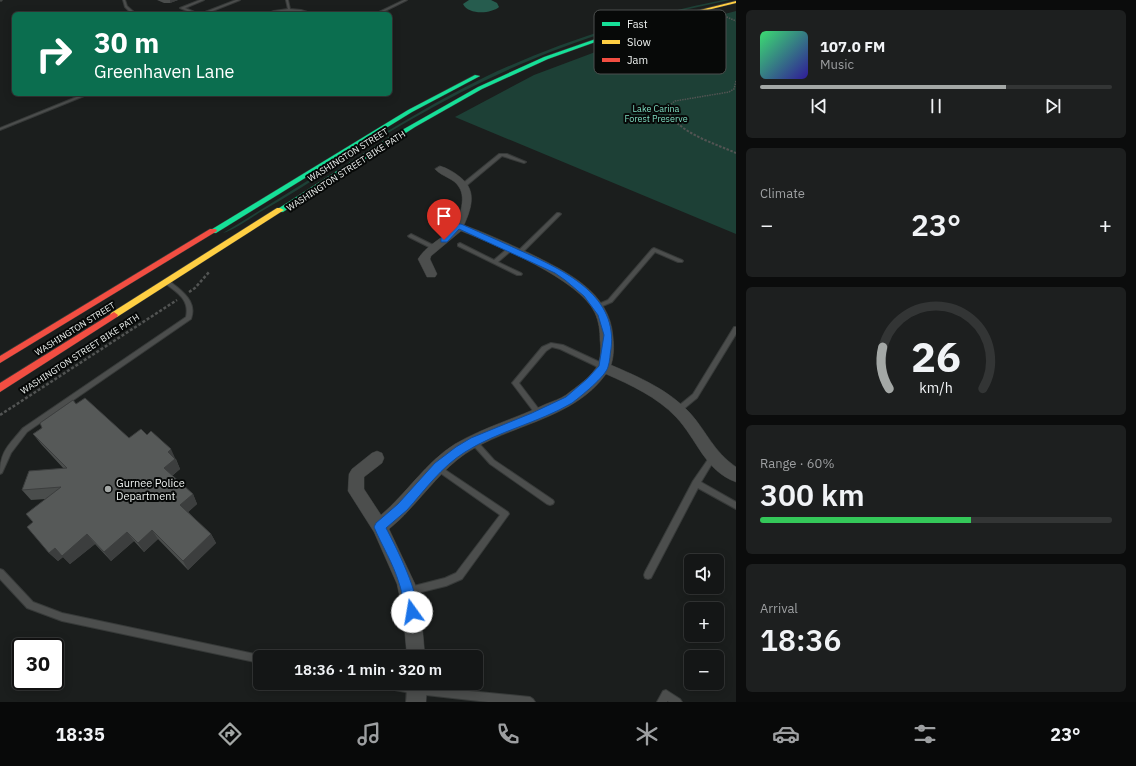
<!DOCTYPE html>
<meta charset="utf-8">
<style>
:root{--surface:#141616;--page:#1d1f1f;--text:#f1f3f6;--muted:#9d9fa1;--line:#333535;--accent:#a4a8a6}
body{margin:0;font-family:"IBM Plex Sans",sans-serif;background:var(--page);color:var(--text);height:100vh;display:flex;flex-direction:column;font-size:15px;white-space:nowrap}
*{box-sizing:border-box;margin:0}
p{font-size:13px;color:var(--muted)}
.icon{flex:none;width:22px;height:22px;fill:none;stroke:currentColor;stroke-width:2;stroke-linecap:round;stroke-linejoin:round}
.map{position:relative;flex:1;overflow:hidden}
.details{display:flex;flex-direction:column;gap:10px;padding:10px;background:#0b0c0c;width:400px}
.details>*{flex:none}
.hud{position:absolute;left:12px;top:12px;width:380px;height:84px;border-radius:6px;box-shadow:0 2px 10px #0003,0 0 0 1px var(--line);background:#0b6e4f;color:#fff;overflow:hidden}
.tools{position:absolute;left:684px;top:554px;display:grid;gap:8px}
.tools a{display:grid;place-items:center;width:40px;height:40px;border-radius:6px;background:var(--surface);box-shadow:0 2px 10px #0003,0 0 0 1px var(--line);font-size:20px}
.speed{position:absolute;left:12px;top:638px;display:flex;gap:8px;font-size:20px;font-weight:700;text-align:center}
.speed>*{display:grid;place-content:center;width:52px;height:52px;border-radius:50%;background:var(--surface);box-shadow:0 2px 10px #0003,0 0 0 1px var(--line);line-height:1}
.speed .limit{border:2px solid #111;border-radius:6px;background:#fff;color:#111}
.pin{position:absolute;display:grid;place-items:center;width:34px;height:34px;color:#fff;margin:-41px -17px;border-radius:50% 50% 50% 0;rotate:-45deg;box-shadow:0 0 4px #0007}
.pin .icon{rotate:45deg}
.me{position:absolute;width:44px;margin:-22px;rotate:347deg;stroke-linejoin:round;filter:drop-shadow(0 0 3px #0008)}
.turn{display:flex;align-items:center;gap:14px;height:84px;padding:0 16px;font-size:18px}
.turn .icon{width:52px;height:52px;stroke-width:2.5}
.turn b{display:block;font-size:28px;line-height:34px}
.big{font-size:30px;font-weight:600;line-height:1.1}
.details .tile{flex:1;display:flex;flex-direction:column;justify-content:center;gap:6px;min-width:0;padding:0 14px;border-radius:6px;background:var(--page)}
.details .dial{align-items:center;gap:0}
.dial svg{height:104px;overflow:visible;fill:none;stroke:var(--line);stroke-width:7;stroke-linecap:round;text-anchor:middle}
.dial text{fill:var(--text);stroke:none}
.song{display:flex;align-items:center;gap:12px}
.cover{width:48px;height:48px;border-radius:6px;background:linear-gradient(135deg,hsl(140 70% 55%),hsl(250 70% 35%))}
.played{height:4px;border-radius:2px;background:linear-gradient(90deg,var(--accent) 70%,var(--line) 70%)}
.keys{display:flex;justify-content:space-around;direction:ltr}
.heat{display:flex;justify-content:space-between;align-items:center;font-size:22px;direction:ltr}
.charge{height:6px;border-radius:3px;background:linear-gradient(90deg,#34c759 60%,var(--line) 0)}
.trip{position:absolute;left:253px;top:650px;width:230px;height:40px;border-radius:6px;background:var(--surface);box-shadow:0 2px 10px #0003,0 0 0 1px var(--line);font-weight:600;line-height:40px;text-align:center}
.dock{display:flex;height:64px;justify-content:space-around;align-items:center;background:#080909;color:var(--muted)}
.dock .icon{width:28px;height:28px}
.dock .selected{color:var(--accent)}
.dock b{font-size:18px;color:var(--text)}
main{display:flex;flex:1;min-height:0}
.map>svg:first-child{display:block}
.green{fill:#1d4036}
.water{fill:#265c4e}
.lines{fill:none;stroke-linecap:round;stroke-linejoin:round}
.lane-casing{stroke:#373a39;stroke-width:2}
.street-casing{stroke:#373a39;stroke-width:1}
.fast-casing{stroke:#373a39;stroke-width:1}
.slow-casing{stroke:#373a39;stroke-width:1}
.jam-casing{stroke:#373a39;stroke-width:1}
.path-far2{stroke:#525453;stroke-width:1.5;stroke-dasharray:1.5 1;stroke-linecap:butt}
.path-far1{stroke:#525453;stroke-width:2;stroke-dasharray:2.5 1.5;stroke-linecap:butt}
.path{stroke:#525453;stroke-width:2.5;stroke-dasharray:3 2;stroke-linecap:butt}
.lane{fill:#4c4e4d;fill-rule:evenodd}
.street{fill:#4c4e4d;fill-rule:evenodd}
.fast{fill:#16e098;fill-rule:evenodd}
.slow{fill:#ffcf43;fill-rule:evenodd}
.jam{fill:#f24e42;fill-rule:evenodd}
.wall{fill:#4a4d4c}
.shaded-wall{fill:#3c3e3e}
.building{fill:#565958;stroke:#3c3e3e}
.route{fill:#1a73e8;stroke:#114b97}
.poi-dot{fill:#a4a8a6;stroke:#070908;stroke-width:1.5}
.labels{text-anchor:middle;stroke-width:4;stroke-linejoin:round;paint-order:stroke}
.far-park-label{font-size:9px;fill:#7fdcc1;stroke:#070908}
.far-street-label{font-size:9px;fill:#eef2f0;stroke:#070908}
.poi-label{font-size:11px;fill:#eef2f0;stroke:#070908;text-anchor:start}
.key{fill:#070908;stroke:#4c4f4e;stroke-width:1}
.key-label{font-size:11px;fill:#eef2f0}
</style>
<main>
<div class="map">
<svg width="736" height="702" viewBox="0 0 736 702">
<rect width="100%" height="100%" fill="#1b1e1d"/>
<path class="green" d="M723,0H730C613,24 516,59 412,119C361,148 313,182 262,211C252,217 233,231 223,233C267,206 310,179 354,152C397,125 440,99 485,77C561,41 641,16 723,0Z
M736,11V234L455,117L534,75L630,39Z"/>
<path class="water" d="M469,0H491L497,3L499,7C491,14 468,15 463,4Z"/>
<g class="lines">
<g class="lane-casing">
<path id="lane" d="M0,0H2L1,1Z
M123,0H125L127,6L136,14H132L125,7Z
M200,0H204L185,8L199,14H194L180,8Z
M236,0H240L205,14H200Z
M286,0H288L290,9L301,10L314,14L290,11L266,14L274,11L288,9Z
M404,0H407L379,14H375Z
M84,94H89L0,130V128Z
M499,154H507L526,162L524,163L502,156L466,186H462V184Z
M557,213H559L561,214L521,254H517L516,253L517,252Z
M411,234L437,247L438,248L437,249H433L409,237L408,236Z
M460,243L494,260L508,248H512V250L498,262L521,273L522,274L521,275H517L458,246V244Z
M654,248L682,260L683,261L682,262H678L655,252L612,302L598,308H594L593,307L594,306L608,300L652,249Z
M167,280C171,282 174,285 177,287C188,296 196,305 191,319L27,432L11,453L2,473L0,474C0,451 9,445 23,428L186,317C190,299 177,293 165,283L164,282L165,281Z
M734,327H736V334L697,398L680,412L678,413L676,412L675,410L676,408L693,394Z
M551,343L563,345L606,365L607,367L606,369H602L560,349L552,347L546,351L519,383L541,412L542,414L541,416L539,417L537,416L512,383L542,347Z
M474,439L476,440L494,460L553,500L554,502L553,504L550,505L547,504L490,464L472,444L471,442L472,440Z
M713,454L715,455L716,457L701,482L736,502V509L698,488L651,578L648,579L645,578L644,575L645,572L693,481L711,455Z
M438,465L508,512L509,514L462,579L446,586L409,595L406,594L405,591L406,588L445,578L456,573L500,515L436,470L434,468L436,466Z
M0,569L3,570L33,602L62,613L260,655L263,657H260V663L62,621L27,608L0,579Z
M374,683H403L417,686L530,697L533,699L535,702H488L417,694L378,687L375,686Z
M666,690L680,699L682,702H669L667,701V702H657L663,691Z"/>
</g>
<g class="street-casing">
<path id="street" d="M440,166C447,168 454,172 460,177C477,190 472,207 464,225C486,233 507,243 529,253C565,271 610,291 613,337C614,346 614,356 611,365C639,377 669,390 690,413C707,432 713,451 736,467V482C705,471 697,439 676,417C657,397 631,385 606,374C573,420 510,424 465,454C443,469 427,491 409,510C403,517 396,523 389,529L415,584L421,612L425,657H407L403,612L397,584L374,532L348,491L349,474L352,469L372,453L377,451L382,453L384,458L382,463L364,477V489L381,515C407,493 426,462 455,444C484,427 517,418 546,404C553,401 560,399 566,395C576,387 593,376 598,364C601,357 601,347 600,340C600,331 599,322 595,313C579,279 496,245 461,231L431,256L430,259L437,274L435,277H427L418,259C426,246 440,240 450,230C459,221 467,199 459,187C454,178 442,177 435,169Z
M407,683H427L426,702H406Z"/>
</g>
<g class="fast-casing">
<path id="fast" d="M636,25L640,26L548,59L482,89L415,127L283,212H280L276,210L388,138L478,87L544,57Z
M475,75L480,76L412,112L216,233H210L209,231L408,110Z"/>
</g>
<g class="slow-casing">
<path id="slow" d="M736,1V3L638,27L636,26Z
M277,208H280L284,210L117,317H111L110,315L111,313Z"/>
</g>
<g class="jam-casing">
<path id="jam" d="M210,229H216L217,231L0,363V356Z
M114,312L118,315L117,317L0,392V383Z"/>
</g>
<path class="path-far2" d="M722,15L736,21
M668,111L670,105L675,101L729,92L734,89L736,81"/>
<path class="path-far1" d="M668,110C676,132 716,144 736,153"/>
<path class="path" d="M189,292L195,288L210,271
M0,415L177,300"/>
<use href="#lane" class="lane"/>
<use href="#street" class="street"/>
<use href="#fast" class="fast"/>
<use href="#slow" class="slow"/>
<use href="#jam" class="jam"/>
</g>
<path class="wall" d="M157,0H178L170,3H164Z
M76,404L129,438L176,459L180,469L172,476L193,494L197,504L188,512L211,534L216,543L188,570L158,539L144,552L134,541L111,561L95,544L70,564L63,557L58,561L49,553L33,522L46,499L31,500L22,490L64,469L41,444L33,434Z"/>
<path class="shaded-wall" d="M170,0H178L170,3Z
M171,449L180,469L169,478L164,468L168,452Z
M193,494L197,504L185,515L180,505Z
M152,530L158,539L144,552L138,543Z
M127,532L134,541L111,561L104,552Z
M87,534L95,544L70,564L63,557L58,561L49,553L55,548Z
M211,534L216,543L188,570L183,561Z"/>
<path class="building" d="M85,398L129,438L141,429L147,435L151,431L171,449L168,452L175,459L164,468L193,494L180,505L211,534L183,561L152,530L138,543L127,532L104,552L87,534L62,556L55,548L49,553L27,527L33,522L26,514L61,487L22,490L29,471L67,468L33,434L42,428L40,423L73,400L76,404Z"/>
<path class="route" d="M456,224H461C484,234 506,244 528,254C567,272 618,297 611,349C610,354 610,361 608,367C606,376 580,397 572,403C538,423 498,431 465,452C441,467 425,490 407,510C400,516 393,522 386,528C395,545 423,599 416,616L412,618L408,616C403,606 403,594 399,583C393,563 382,546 374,527L376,523L398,504L435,463L456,447L471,438L532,413L566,397L587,379L599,366L604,335L598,315L584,296L565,280L555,273L459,229L447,242H441V238Z"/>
<circle class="poi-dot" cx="108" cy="489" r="4"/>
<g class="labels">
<g class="far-park-label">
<text x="656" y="112">Lake Carina<tspan x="656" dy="10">Forest Preserve</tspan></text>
</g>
<g class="far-street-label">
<text transform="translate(348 155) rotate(-32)" y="3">WASHINGTON STREET</text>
<text transform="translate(346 171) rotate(-33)" y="3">WASHINGTON STREET BIKE PATH</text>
<text transform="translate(75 329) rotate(-32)" y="3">WASHINGTON STREET</text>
<text transform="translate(80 354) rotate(-33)" y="3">WASHINGTON STREET BIKE PATH</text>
</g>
<g class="poi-label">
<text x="116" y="487">Gurnee Police<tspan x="116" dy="13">Department</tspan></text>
</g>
</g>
<rect x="594" y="10" width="132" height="64" rx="6" class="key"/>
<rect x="602" y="22" width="18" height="4" fill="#16e098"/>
<rect x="602" y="40" width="18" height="4" fill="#ffcf43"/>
<rect x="602" y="58" width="18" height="4" fill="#f24e42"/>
<g class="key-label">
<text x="627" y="28">Fast</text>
<text x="627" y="46">Slow</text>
<text x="627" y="64">Jam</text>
</g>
</svg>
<div class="tools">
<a><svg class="icon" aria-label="sound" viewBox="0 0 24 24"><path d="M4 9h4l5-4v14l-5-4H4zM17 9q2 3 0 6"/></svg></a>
<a>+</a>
<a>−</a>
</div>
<div class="speed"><div class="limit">30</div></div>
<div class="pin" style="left:444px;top:240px;background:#d93025"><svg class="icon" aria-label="arrive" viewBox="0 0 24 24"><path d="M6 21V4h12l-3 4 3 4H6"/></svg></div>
<svg class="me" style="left:412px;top:612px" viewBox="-20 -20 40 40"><circle r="19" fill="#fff"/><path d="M0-13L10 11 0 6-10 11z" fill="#1a73e8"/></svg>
<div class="trip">18:36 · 1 min · 320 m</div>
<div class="hud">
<div class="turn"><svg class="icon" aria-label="right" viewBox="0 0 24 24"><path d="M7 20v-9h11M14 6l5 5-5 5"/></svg><div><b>30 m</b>Greenhaven Lane</div></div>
</div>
</div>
<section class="details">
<div class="tile">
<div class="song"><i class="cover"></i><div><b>107.0 FM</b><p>Music</p></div></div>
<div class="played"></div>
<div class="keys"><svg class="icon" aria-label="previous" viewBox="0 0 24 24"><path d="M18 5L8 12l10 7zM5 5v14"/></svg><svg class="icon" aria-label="pause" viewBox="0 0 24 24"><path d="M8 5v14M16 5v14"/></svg><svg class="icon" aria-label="next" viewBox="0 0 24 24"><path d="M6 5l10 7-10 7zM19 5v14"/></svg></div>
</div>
<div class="tile"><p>Climate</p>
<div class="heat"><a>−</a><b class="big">23°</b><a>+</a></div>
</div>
<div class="tile dial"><svg viewBox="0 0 100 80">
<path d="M14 69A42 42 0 1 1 86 69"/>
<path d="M14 69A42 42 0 0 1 9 37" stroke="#a4a8a6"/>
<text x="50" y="56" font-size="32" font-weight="700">26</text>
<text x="50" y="72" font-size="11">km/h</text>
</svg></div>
<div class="tile"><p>Range · 60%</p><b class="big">300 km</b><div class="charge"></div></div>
<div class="tile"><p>Arrival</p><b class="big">18:36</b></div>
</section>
</main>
<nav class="dock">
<b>18:35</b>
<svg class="icon selected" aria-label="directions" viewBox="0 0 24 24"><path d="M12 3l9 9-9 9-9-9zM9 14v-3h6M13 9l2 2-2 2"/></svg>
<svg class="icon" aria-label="music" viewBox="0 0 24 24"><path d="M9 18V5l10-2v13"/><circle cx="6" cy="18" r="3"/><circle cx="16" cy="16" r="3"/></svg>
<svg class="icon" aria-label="phone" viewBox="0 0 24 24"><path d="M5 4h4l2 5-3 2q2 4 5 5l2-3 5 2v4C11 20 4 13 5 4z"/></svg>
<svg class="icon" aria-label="climate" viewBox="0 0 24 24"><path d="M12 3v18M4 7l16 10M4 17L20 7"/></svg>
<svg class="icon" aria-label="car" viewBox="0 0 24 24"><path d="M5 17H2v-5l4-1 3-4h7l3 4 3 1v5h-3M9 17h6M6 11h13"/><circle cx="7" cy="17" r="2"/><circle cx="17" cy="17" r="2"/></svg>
<svg class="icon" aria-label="filters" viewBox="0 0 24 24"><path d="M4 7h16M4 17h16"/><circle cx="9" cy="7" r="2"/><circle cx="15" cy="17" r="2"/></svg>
<b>23°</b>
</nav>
